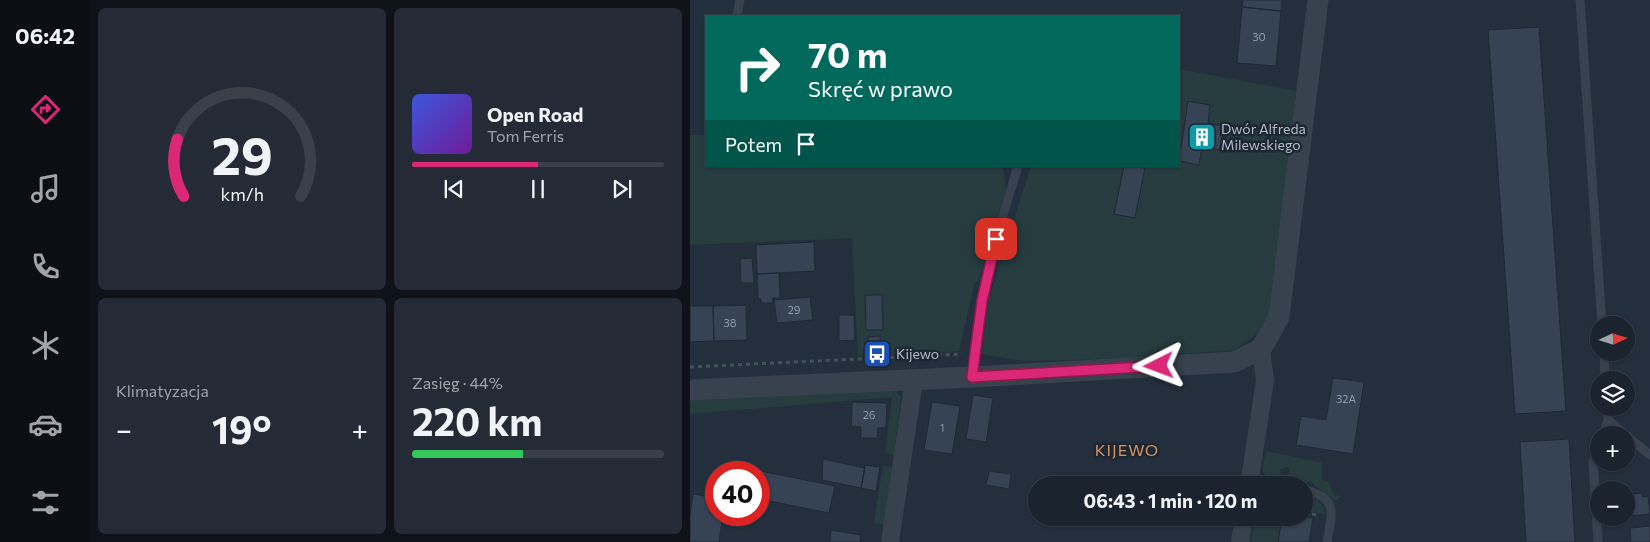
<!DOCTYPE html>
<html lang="pl">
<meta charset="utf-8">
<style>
:root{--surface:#1b232e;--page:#242b36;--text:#f1f3f6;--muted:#a0a4aa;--line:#39404a;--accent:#db2777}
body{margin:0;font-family:Commissioner,sans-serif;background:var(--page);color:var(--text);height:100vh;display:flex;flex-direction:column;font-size:19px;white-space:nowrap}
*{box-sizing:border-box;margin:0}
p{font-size:16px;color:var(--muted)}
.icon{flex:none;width:28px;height:28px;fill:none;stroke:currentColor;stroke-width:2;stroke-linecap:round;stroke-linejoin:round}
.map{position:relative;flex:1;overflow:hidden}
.sheet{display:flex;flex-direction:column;gap:8px;padding:8px;background:#0f1319;width:600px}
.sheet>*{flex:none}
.top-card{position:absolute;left:15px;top:15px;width:475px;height:152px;border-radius:0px;box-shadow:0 1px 4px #0004,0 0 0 1px var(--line);background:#00695c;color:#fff;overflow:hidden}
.needle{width:32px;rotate:86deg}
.controls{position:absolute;left:900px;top:316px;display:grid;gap:10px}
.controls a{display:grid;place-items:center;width:45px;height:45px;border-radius:50%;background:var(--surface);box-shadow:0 1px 4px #0004,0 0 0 1px var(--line);font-size:25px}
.speed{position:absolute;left:15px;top:461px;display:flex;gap:10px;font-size:25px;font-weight:700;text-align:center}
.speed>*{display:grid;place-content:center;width:65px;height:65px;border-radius:50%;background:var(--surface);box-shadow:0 1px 4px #0004,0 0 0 1px var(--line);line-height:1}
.speed .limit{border:8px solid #d22;background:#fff;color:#111}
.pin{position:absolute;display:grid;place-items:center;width:42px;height:42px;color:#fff;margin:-21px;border-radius:10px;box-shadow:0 2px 8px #0006}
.me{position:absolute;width:55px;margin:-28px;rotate:267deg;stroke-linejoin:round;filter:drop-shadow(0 0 4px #0008)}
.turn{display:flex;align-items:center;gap:18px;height:105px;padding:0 20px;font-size:22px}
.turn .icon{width:65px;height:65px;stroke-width:2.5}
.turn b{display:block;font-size:35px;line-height:42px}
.then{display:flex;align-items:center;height:48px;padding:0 20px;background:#0003;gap:10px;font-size:19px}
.big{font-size:38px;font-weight:700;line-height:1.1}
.sheet .widget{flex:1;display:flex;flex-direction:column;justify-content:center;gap:8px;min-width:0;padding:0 18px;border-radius:8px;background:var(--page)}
.sheet .dial{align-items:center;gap:0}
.dial svg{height:130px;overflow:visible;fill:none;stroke:var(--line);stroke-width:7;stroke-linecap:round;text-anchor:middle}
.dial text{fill:var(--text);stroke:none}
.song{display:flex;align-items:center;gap:15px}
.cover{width:60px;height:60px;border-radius:8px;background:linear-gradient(135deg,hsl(230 70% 55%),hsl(280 70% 35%))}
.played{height:5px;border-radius:2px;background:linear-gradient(90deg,var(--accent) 50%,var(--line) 50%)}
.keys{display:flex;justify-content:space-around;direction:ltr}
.heat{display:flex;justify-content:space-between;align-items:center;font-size:28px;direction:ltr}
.charge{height:8px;border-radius:4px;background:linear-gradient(90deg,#34c759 44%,var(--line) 0)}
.sheet .tiles{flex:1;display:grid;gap:8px;grid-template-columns:repeat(2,1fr)}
.trip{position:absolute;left:338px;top:476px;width:285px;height:50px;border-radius:25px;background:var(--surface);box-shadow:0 1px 4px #0004,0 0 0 1px var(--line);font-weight:700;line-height:50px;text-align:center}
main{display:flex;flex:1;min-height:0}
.dock{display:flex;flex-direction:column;width:90px;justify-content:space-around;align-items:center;background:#0b0e12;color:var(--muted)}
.dock .icon{width:35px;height:35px}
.dock .active{color:var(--accent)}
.dock b{font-size:22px;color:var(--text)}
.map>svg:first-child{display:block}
.green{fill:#263c3f}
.building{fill:#364354;stroke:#1f2835}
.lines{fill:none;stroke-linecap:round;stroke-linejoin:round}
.path{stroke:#3f5557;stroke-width:3;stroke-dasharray:4 4;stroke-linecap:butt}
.service{stroke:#38414e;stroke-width:9}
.minor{stroke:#38414e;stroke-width:18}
.tertiary{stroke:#38414e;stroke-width:21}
.route-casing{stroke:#8e194d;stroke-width:12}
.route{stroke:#db2777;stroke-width:9}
.labels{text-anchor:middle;stroke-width:5;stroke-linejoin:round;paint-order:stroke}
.number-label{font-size:11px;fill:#929caa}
.poi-label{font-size:14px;fill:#b4bcc9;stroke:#1d2633;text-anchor:start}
.quarter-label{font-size:16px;letter-spacing:1px;fill:#d59563;stroke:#1d2633}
</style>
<main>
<nav class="dock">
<b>06:42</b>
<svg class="icon active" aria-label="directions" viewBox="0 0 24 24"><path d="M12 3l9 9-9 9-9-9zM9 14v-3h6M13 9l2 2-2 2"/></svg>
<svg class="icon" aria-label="music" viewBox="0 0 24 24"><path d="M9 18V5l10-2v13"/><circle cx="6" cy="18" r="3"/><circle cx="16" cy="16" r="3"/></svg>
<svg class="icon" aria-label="phone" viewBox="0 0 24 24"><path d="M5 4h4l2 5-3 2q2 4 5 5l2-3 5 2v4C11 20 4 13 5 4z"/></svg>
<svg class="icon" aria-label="climate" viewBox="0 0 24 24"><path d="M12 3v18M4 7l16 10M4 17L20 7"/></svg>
<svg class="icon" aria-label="car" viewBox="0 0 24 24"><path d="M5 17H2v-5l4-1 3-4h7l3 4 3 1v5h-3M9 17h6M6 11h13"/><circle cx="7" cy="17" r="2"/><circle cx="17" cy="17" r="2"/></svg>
<svg class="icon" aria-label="filters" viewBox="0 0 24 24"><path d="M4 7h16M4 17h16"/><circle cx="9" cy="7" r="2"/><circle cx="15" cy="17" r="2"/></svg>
</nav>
<section class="sheet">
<div class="tiles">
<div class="widget dial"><svg viewBox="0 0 100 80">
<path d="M14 69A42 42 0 1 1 86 69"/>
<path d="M14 69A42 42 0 0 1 10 34" stroke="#db2777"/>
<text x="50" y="56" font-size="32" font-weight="700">29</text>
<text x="50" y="72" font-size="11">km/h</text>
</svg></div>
<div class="widget">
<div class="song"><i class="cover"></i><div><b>Open Road</b><p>Tom Ferris</p></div></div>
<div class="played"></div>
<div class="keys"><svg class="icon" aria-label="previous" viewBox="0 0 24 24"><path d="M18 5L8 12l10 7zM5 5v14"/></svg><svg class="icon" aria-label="pause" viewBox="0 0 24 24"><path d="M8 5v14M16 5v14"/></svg><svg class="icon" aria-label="next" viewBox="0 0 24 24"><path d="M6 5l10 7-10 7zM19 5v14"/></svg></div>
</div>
<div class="widget"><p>Klimatyzacja</p>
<div class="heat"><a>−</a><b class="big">19°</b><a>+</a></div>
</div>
<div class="widget"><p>Zasięg · 44%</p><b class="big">220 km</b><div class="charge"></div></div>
</div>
</section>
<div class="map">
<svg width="960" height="542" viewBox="0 0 960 542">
<rect width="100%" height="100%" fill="#242f3e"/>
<path class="green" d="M489,69L606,91L582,311L568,333L544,350L421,359L333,361L292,354L298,301L341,166H489Z
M0,135H16V166H311L313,168L316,191L288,282H285L269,351L168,355L162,238L0,245Z
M203,389L211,397L204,454H195L202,397L0,414V400Z
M576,451L632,463V480L639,482L644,495L652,496L646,501L625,486L622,482L599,479V468L595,467L590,470L592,478H580L572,472Z
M193,465L202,468L194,525L184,523Z
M614,497C625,499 634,501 635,514L614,511Z
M565,518H592L588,542H561Z"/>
<path class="building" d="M553,0H592L591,11L552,7Z
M552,7L591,11L586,66L547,63Z
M849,27L876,411L825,414L798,30Z
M498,101L520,105L518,123L534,126L530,150L512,147L509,165L489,161Z
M434,166L455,168L445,218L424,214Z
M124,242L125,271L67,274L66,245Z
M62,258L64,283H51L50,259Z
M89,273L90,298H82L83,303H71V299H68L67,274Z
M175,295H192L193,330H176Z
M120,297L123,320L87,323L84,300Z
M56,305L57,340L24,341L23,306Z
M0,306H23L24,341L0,342Z
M149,315H164L165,340L149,341Z
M190,336L191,349L178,350V337Z
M643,378L674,382L663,454L606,445L611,416L636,420Z
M283,395L303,398L296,442L276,439Z
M162,402L197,403L196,428H188L187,438H171V427L161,426Z
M242,402L270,406L262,454L234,450Z
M879,439L885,542H836L830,442Z
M133,459L175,468L171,488L132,480Z
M175,465L190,467L186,491L171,488Z
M66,470L145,486L139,513L69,499V472H65Z
M299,471L321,474L319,489L296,485Z
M952,493V497L958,496L960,514L939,516L937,498L944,497V494Z
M3,494L26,498V515H33L29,542H0V516Z
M614,517L623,518L619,542H588L592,518Z
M960,526V542H941L940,528Z
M141,530L171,535L170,542H140Z"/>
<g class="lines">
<path class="path" d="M0,367L272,354
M614,513L628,515"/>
<path class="service" d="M890,0L912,325
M47,16L50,0
M914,352L915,380
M282,377L292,301L306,239L328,166
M918,420L960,455
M913,435L918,420L917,408
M560,480L590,485
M614,490C649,497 642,514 637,542
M908,542L903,461L909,445"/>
<path class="minor" d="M559,485L575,381L571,349
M200,542L224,380
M550,542L554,518"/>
<path class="tertiary" d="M0,390L282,377L544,362L571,349L589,317L628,0"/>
</g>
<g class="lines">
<g class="route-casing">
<path id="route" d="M306,239L292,301L282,377L469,366"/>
</g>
<use href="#route" class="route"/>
</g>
<defs>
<g id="building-square" transform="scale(1.4375)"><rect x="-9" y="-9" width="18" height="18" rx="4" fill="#0f9aa8" stroke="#1d2633"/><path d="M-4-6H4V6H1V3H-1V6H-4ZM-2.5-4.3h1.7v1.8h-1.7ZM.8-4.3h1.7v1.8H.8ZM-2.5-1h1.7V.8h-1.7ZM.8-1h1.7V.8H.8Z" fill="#fff"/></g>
<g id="bus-square" transform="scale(1.4375)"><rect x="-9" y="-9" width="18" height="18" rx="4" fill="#1a4fb4" stroke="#1d2633"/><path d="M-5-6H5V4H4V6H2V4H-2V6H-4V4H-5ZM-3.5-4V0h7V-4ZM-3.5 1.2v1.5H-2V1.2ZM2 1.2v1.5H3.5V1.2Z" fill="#fff"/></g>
</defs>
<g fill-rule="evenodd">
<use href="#building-square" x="512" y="137"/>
<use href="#bus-square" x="187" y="354"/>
</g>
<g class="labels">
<g class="number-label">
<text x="569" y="41">30</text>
<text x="104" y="314">29</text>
<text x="40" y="327">38</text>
<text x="656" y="403">32A</text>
<text x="179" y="419">26</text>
<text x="252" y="432">1</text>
</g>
<g class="poi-label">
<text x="531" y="134">Dwór Alfreda<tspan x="531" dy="16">Milewskiego</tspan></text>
<text x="206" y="359">Kijewo</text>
</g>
<g class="quarter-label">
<text x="437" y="456">KIJEWO</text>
</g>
</g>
</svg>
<div class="controls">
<a><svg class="needle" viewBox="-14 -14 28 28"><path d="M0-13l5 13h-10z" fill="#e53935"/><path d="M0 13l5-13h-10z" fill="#a0a4aa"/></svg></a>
<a><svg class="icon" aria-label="layers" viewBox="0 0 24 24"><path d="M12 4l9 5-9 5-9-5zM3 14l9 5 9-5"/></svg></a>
<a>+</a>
<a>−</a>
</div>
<div class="speed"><div class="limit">40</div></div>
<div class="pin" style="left:306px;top:239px;background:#d93025"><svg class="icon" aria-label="arrive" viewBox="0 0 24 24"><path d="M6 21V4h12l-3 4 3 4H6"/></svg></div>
<svg class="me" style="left:469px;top:366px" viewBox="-20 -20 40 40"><path d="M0-17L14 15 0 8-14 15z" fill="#db2777" stroke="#fff" stroke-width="4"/></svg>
<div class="trip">06:43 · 1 min · 120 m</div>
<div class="top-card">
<div class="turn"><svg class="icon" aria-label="right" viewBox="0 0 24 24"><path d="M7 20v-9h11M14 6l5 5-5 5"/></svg><div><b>70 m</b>Skręć w prawo</div></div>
<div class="then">Potem<svg class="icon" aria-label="arrive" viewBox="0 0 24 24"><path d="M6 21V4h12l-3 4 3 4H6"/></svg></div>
</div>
</div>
</main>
